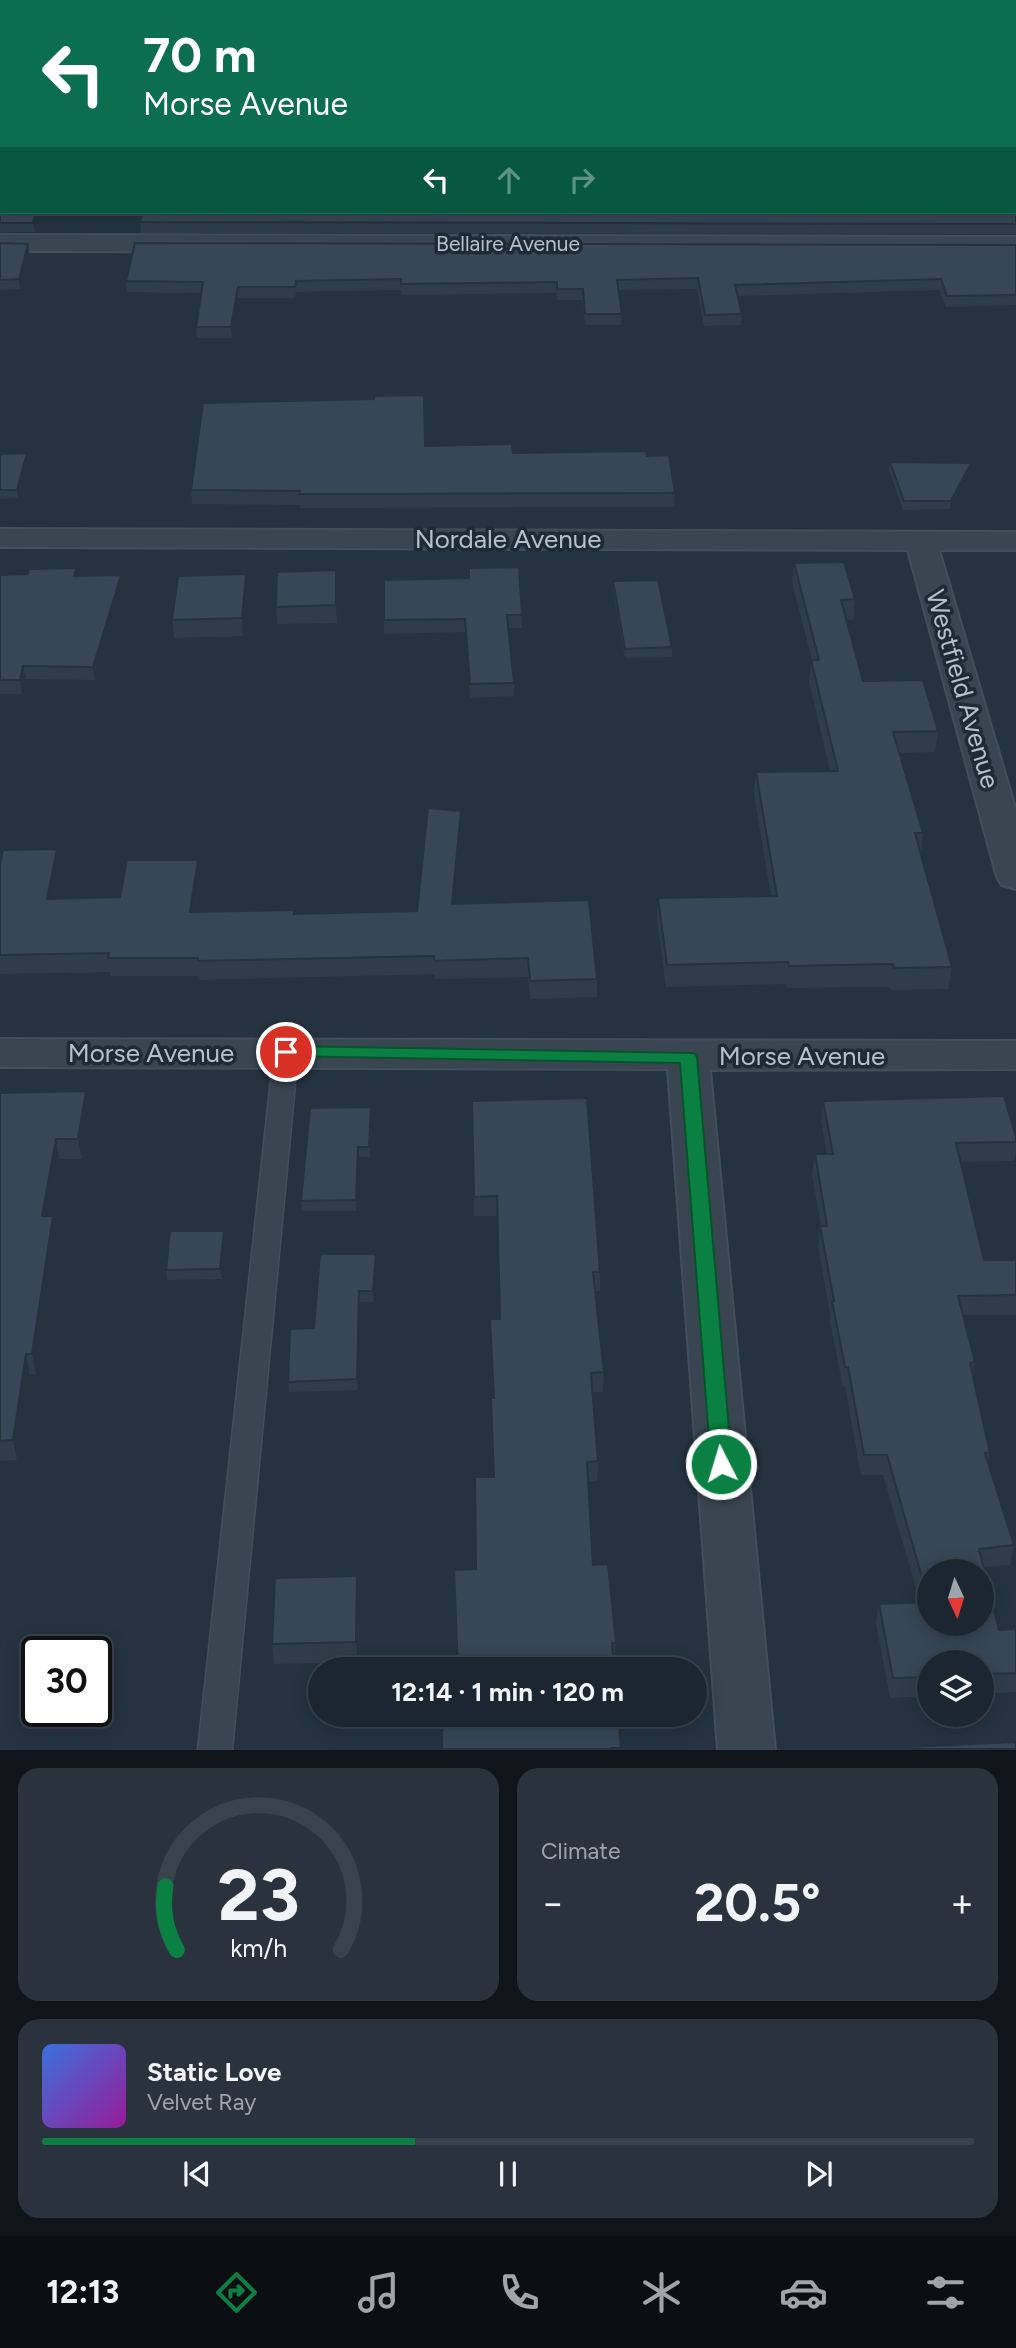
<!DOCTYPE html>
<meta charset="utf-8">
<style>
:root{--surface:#1c2631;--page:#29323d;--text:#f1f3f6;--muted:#a0a5ab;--line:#3a434d;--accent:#0b8043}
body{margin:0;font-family:Figtree,sans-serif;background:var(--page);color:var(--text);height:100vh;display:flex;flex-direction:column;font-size:26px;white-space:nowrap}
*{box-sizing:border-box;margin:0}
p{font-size:23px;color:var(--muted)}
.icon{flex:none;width:38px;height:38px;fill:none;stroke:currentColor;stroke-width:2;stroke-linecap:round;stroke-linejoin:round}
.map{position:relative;height:1750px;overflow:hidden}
.sheet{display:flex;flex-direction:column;gap:18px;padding:18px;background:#0f151b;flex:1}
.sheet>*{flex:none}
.banner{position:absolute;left:0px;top:0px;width:1017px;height:214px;box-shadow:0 4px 18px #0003,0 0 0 2px var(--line);background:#0b6e4f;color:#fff;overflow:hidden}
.needle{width:46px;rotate:176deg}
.tools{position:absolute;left:917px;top:1559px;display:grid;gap:14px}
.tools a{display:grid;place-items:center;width:77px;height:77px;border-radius:50%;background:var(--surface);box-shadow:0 4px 18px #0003,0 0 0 2px var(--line);font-size:35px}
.speed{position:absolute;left:21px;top:1636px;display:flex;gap:14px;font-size:35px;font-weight:700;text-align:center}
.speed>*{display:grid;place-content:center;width:91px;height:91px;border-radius:50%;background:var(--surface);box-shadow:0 4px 18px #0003,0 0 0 2px var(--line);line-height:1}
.speed .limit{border:4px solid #111;border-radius:10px;background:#fff;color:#111}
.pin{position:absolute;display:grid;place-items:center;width:60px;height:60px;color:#fff;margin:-30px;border:4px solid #fff;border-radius:50%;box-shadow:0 2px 7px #0007}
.me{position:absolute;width:77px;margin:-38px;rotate:355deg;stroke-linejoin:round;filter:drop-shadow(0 0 5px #0008)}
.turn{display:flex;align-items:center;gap:24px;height:147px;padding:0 28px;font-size:32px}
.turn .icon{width:91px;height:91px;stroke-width:2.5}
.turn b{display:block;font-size:49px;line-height:60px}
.lanes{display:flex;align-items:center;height:66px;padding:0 28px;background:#0003;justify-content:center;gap:35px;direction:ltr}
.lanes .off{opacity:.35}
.big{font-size:52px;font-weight:700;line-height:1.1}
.sheet .tile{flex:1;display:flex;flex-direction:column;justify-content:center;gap:10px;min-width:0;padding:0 24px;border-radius:21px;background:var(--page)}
.sheet .dial{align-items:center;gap:0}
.dial svg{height:182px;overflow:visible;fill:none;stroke:var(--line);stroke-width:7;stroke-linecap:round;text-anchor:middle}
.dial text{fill:var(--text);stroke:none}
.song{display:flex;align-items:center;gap:21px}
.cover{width:84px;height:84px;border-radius:10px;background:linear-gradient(135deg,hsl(220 70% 55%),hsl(300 70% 35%))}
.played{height:7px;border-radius:4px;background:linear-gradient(90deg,var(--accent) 40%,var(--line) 40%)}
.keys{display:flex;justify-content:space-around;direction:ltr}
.heat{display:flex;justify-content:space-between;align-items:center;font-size:38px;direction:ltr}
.sheet .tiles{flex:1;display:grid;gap:18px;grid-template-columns:1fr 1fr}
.tile:last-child{grid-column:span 2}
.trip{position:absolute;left:308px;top:1657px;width:399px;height:70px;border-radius:35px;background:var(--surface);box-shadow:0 4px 18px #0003,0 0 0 2px var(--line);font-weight:700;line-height:70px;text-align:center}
.tab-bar{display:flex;height:112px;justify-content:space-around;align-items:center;background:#0b0f14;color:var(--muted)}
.tab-bar .icon{width:49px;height:49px}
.tab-bar .on{color:var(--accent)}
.tab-bar b{font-size:32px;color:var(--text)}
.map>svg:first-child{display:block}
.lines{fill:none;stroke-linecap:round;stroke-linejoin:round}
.lane-casing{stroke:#434e5a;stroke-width:3}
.street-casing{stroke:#434e5a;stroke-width:4}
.lane{fill:#394551;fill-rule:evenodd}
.street{fill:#394551;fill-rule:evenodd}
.wall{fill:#2f3d4b}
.shaded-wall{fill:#26323d}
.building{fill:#374757;stroke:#26323d;stroke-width:2;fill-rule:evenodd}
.route{fill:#0b8043;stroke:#07532c;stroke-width:2}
.labels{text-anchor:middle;stroke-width:7;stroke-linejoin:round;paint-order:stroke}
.far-street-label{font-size:21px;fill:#b6c0cb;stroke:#1e2a36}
.street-label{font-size:26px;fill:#b6c0cb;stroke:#1e2a36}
</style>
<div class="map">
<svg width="1016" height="1750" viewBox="0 0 1016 1750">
<rect width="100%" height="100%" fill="#253341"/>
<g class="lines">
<g class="lane-casing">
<path id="lane" d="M286,1044L295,1046L298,1052L232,1750H198L274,1052L277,1046Z"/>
</g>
<g class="street-casing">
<path id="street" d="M484,0H504V2H484Z
M810,0H830L831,2H811Z
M0,45H2V57H0Z
M0,235L1016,237V253L0,251Z
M0,529L1016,532V550H939L1016,811V889L1002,885L997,877L908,550L0,547Z
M0,1039L1016,1041V1069L710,1070L775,1750H718L668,1069L0,1067Z"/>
</g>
<use href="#lane" class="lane"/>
<use href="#street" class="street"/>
</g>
<path class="wall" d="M877,0H1016V46H1015V2H878Z
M0,172L2,212H40L35,232H0Z
M1016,186V234L141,233L140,222Z
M0,243L28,244L29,254L20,289L0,290Z
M1016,245V305L946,307L939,290L738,296L742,314L741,325L704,326L697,289L619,290L622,314L621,325H585L582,300H557V293L402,295L401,290L296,292L295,298H238L232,338H197L196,327L201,293L127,292L126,281Z
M425,446L513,453L647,456L675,493L674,507L300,508V505L192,504L191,490Z
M27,453L28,462L18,498L0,499V454Z
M890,462L970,471L950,509L903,510L889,470Z
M794,563L855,599L853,620H847L863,681L938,731L935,752L900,753L923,833L921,854L952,967L948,989L891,990L890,987L787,988L786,984L666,987L657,920L658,898L771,896L754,794L756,772L830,771L809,681L811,660H812L792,583Z
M0,575L77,576L123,589L95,680L26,679L22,694H0Z
M613,581L672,647V657L625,658L613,590Z
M337,588V623L277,624L276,607Z
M247,592L243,636L174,638L172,620Z
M522,615V628H508L514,683V696L470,698L465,632L384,634V620Z
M461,829L454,904L597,979V997L530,999L528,977L435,979V974L200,980L199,976H110V972L0,974V864L57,849L60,867L54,899L120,897L198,860L200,878L195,912L295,914L417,911Z
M86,1091L89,1110L82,1159H59L49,1216H53L57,1236L36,1374L30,1375L17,1460L0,1461V1093Z
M472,1101L600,1272V1291H595L604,1372L603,1392H593L598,1461L597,1481H588L593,1565L616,1643L615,1663H614L476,1569L493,1477L491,1418L493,1398L490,1319H499L497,1216H474Z
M823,1101L1016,1137V1150L1014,1161L961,1162L984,1260H1016V1315H963L975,1362L973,1376L990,1453L988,1463L1014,1545L1010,1565L984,1567L999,1630L1016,1629V1692L982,1694V1662H929V1696L890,1698L876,1623L879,1604L920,1602L883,1475H861L845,1387H843L830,1321V1314L818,1246L820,1226H821L812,1174L815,1154H827L821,1121Z
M371,1107L370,1157H359L356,1211H302L301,1201Z
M225,1241L222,1279L167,1280L166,1270Z
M376,1254V1264L374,1302H359L358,1390L289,1392L288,1382L314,1328Z
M357,1576L359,1596L358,1662L274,1664L272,1644Z"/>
<path class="shaded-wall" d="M2,148V160L0,165V153Z
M2,175V188L0,193V180Z
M36,212H40L35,232L33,223Z
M28,244L29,254L20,289L19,279Z
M238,287V298L232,338L231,327Z
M27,453L28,462L18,498L17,490Z
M971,463L970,471L950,509L951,501Z
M336,570L337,588V623L336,605Z
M246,574L247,592L243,636L242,618Z
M121,575L123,589L95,680L93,667Z
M23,666L26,679L22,694L20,680Z
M461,811V829L453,922L452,904Z
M57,849L60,867L50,917L47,899Z
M198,860L200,878L192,930L190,912Z
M86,1091L89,1110L82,1159L78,1139Z
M56,1139L59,1159L45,1236L42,1216Z
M358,1147L359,1157L356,1211V1200Z
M53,1216L57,1236L36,1374L32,1354Z
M224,1231L225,1241L222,1279L220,1269Z
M376,1254V1264L374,1302L373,1291Z
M359,1291V1302L358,1390L357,1379Z
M26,1354L30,1375L17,1460L13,1440Z
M357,1576L359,1596L358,1662L356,1642Z
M0,1595L5,1615L0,1648Z"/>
<path class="building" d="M38,0H436V2H37Z
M717,0H760V2H717Z
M882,0H1016V36H1015V2H883Z
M1015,51H1016V113H1015Z
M2,64V148L0,153V66Z
M1015,186H1016V224L140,222L142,212H1015Z
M0,188H2V212H36L33,223H0Z
M0,243L28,244L19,279L0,280Z
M135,243L1016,245V295L947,296L941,279L735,285L742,314L705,315L698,278L617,280L622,314H585L583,289H557V282L401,284V279L296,281L295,287H238L231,327H196L203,282L126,281Z
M424,395L425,446L512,444L513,453L646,451L647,456L669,455L675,493L299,494L300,491L191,490L203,403L374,399V396Z
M27,453L17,490H0V454Z
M890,462L971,463L951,501H904Z
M844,562L855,599L841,600L863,681L923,680L938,731L893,732L923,833H915L952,967L894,968L893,964L789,966L788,962L667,965L658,898L777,896L756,772L838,771L811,660H819L794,563Z
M519,567L522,615H507L514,683L470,684L465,619L384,620V580L469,578V568Z
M76,568L74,576L121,575L93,667L23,666L20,680H0V575L28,574L29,569Z
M336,570V605L276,607L277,572Z
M246,574L242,618L172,620L178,576Z
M658,580L672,647L625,649L613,581Z
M428,808L461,811L452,904L589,900L597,979L530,981L528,958L434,961V956L198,961V958H108L109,953L0,955V864L3,850L57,849L47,899L120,897L127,860H198L190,912L294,910V914L417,911Z
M86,1091L78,1139H56L42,1216H53L32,1354H26L13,1440L0,1441V1093Z
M1004,1096L1016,1137V1142L956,1143L984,1260H1016V1295L958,1296L975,1362L970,1363L990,1453H985L1014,1545L979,1549L999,1630L1016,1629V1673L982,1674V1662H929V1677L893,1678L879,1604L929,1602L887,1455H864L848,1367H845L832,1301H834L820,1226H827L815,1154H833L823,1101ZM929,1572H982V1624H929Z
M587,1098L600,1272H593L604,1372L591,1373L598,1461L587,1462L593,1565L608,1564L616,1643H612L614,1670H458L454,1570L476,1569L475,1477H494L491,1398H494L490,1319H500L497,1196L474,1197L472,1101Z
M371,1107L369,1147H358L356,1200L301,1201L310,1108Z
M170,1231H224L220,1269L166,1270Z
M320,1254H376L373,1291H359L357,1379L288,1382L290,1329L314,1328Z
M357,1576L356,1642L272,1644L275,1578Z
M442,1715H618L621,1748H611V1749H442Z
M1016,1742V1749H907V1747Z"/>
<path class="route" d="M286,1046L694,1053L697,1057L732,1464L729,1470L721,1472L714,1470L711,1464L680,1063L279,1056L277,1052Z"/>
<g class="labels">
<g class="far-street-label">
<text x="508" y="251">Bellaire Avenue</text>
</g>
<g class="street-label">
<text x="508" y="548">Nordale Avenue</text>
<text transform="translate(963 689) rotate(74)" y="9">Westfield Avenue</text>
<text x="151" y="1062">Morse Avenue</text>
<text x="802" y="1065">Morse Avenue</text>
</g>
</g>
</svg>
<div class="tools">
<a><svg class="needle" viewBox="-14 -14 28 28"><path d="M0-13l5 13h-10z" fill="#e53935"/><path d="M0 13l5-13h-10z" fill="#a0a5ab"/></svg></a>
<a><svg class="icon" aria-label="layers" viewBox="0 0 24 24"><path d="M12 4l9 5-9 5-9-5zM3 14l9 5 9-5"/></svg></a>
</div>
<div class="speed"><div class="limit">30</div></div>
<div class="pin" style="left:286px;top:1052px;background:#d93025"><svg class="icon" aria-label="arrive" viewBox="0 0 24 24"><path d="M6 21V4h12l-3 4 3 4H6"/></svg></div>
<svg class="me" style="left:721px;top:1464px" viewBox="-20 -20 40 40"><circle r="17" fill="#0b8043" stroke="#fff" stroke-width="3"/><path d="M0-11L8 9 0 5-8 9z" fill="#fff"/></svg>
<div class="trip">12:14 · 1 min · 120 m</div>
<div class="banner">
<div class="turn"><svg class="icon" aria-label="left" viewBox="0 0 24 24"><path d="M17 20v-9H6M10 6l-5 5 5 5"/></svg><div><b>70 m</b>Morse Avenue</div></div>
<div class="lanes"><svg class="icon" aria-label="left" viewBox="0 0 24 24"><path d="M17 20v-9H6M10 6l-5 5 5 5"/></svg><svg class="icon off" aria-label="ahead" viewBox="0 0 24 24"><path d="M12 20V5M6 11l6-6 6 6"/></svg><svg class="icon off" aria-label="right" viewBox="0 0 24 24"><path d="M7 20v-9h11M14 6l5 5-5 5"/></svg></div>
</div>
</div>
<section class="sheet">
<div class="tiles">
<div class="tile dial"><svg viewBox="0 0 100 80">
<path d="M14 69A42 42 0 1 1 86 69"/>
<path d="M14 69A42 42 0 0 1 9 41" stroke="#0b8043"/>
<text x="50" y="56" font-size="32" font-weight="700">23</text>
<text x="50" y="72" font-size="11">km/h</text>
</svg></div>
<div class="tile"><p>Climate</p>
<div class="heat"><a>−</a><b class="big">20.5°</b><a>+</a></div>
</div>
<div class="tile">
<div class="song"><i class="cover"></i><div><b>Static Love</b><p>Velvet Ray</p></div></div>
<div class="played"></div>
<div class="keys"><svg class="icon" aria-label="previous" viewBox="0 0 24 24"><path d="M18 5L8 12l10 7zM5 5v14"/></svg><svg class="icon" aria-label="pause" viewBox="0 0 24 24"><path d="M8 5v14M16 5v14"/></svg><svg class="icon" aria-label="next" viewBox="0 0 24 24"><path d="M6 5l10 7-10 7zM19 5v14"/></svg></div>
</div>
</div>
</section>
<nav class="tab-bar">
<b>12:13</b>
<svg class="icon on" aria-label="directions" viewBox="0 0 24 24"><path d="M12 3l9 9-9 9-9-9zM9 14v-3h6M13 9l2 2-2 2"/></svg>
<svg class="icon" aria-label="music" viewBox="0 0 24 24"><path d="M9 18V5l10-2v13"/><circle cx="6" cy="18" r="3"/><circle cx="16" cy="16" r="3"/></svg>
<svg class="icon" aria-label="phone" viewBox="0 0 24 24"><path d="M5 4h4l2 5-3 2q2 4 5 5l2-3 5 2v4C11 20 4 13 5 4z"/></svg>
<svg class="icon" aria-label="climate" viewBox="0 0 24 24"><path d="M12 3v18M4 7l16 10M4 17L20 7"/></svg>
<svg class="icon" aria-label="car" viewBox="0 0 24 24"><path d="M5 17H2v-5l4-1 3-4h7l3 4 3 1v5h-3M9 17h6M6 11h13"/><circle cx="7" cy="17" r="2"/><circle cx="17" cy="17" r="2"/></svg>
<svg class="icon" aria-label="filters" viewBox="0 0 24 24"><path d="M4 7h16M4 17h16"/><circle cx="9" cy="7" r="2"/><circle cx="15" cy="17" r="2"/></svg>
</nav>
